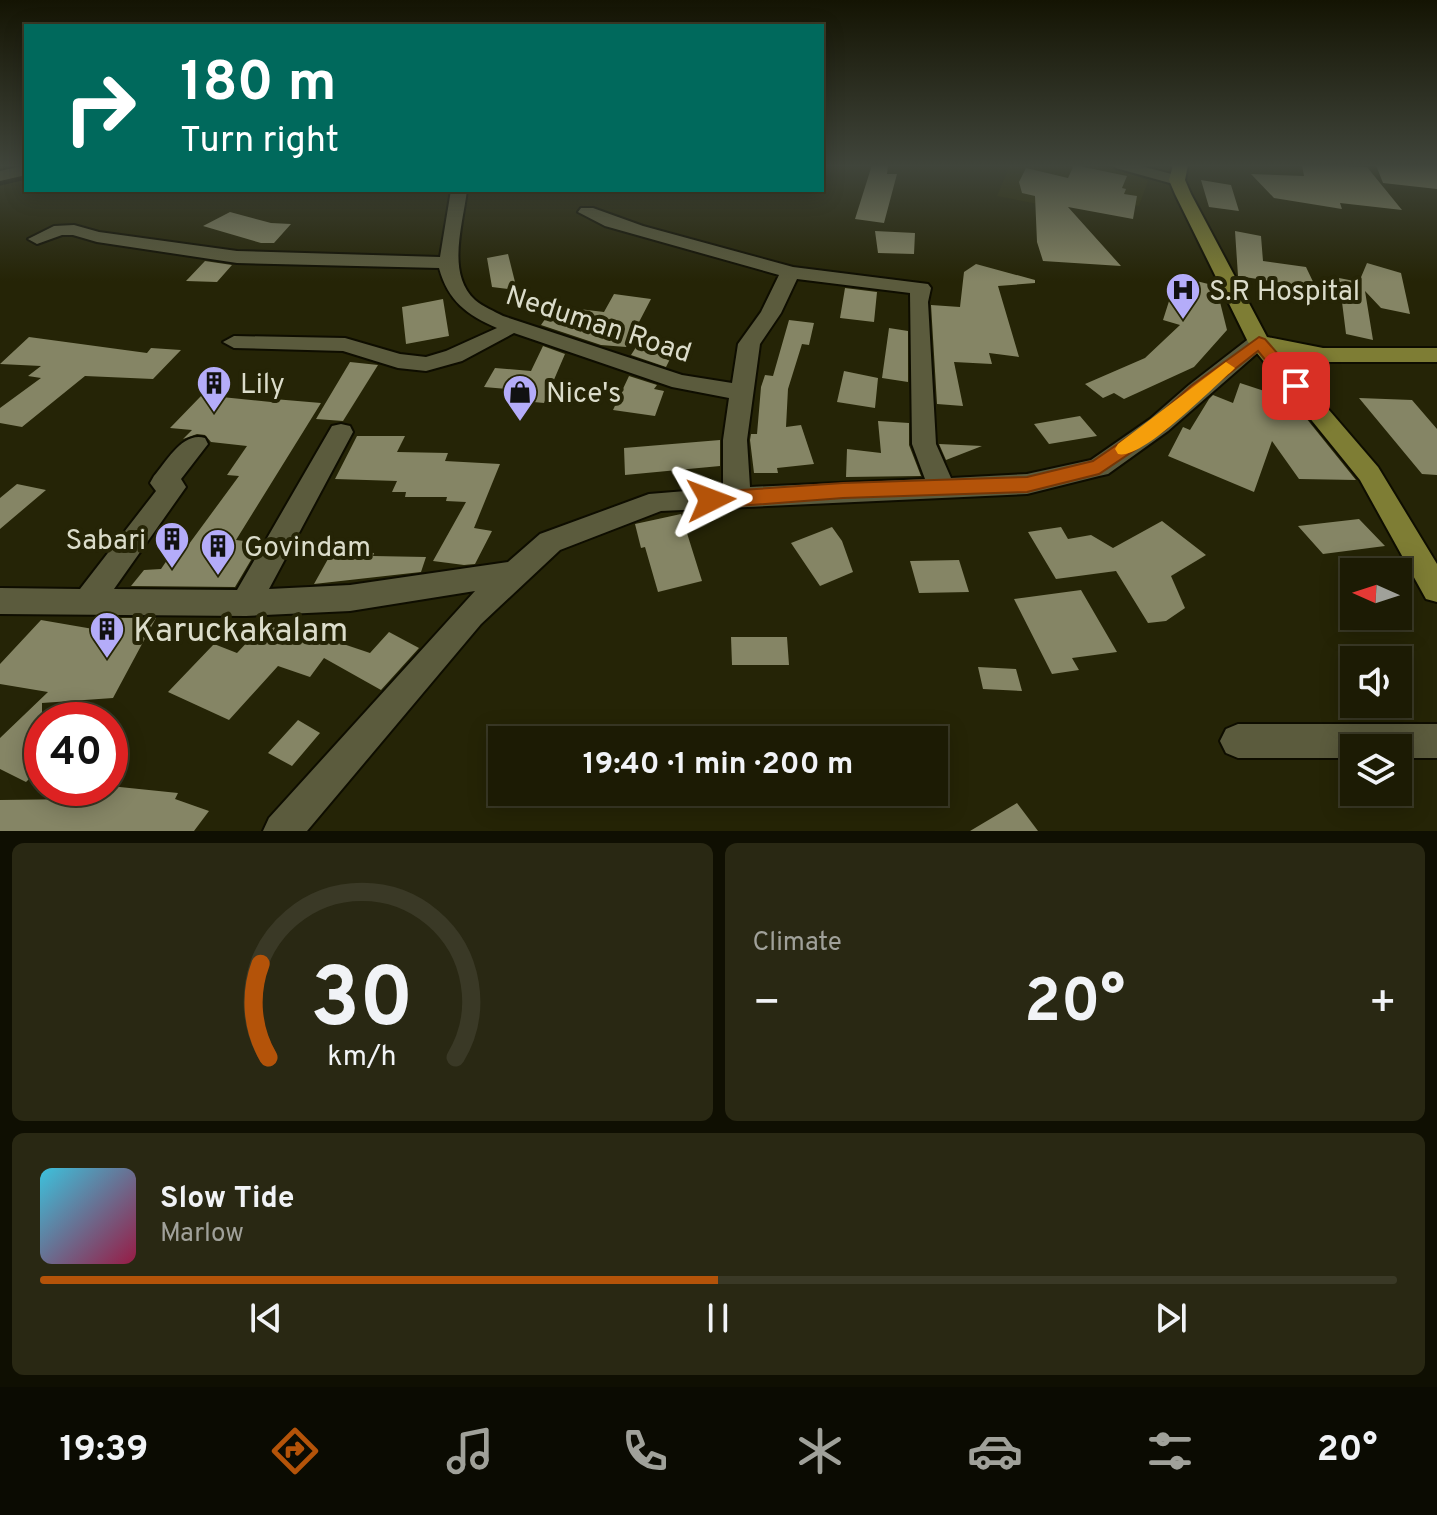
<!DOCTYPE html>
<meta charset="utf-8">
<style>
:root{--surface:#1c1b04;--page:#292813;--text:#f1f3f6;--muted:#a0a19a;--line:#3a3926;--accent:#b45309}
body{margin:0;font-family:Overpass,sans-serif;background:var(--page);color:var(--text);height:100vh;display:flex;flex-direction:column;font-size:30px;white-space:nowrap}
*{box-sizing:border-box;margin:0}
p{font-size:26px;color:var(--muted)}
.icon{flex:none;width:44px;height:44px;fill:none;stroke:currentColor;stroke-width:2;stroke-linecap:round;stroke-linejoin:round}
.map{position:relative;height:831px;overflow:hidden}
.sheet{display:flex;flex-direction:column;gap:12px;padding:12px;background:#0f0f02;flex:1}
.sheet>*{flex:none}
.guide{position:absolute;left:24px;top:24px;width:800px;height:168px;border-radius:0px;box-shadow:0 4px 20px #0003,0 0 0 2px var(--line);background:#00695c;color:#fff;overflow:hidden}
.needle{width:52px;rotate:273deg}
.tools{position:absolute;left:1340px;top:558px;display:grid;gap:16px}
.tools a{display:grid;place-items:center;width:72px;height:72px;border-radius:0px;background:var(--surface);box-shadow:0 4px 20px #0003,0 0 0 2px var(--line);font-size:40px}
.speed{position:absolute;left:24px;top:702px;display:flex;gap:16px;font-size:40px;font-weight:700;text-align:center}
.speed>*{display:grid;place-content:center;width:104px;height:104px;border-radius:50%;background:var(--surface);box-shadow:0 4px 20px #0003,0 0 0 2px var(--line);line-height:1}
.speed .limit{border:12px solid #d22;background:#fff;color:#111}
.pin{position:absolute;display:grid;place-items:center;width:68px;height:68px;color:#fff;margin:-34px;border-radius:16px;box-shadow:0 4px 12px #0006}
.me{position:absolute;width:88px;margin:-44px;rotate:87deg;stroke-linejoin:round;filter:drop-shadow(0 0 6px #0008)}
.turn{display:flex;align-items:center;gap:28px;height:168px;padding:0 24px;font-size:36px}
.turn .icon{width:104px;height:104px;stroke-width:2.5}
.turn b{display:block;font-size:56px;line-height:68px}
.big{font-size:60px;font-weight:700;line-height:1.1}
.sheet .card{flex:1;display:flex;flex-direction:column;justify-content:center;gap:12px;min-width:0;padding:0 28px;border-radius:12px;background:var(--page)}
.sheet .dial{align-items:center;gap:0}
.dial svg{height:208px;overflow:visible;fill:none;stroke:var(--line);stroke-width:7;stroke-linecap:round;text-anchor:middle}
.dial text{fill:var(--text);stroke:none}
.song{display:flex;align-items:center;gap:24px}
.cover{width:96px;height:96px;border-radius:12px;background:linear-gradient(135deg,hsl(190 70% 55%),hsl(340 70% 35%))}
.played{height:8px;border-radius:4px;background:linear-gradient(90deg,var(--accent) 50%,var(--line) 50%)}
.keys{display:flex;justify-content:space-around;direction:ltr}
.heat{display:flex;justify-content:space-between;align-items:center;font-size:44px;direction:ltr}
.sheet .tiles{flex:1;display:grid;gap:12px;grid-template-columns:1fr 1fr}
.card:last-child{grid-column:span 2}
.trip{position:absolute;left:488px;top:726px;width:460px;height:80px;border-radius:0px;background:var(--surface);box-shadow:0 4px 20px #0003,0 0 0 2px var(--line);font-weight:700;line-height:80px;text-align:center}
.dock{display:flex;height:128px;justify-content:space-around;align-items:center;background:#0b0b02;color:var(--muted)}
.dock .icon{width:56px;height:56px}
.dock .active{color:var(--accent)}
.dock b{font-size:36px;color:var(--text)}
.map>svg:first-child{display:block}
.built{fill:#2d2c04}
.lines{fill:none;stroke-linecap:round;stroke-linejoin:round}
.stream{stroke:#0d0b00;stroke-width:5}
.building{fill:#858565}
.minor-casing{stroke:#0e0d00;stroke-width:4}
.major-casing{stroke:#0e0d00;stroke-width:4}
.minor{fill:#5b5b3d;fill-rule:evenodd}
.major{fill:#7e7d34;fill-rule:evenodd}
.route{fill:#b45309;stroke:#753606;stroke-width:2}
.slow{fill:#f59e0b}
.labels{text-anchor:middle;stroke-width:8;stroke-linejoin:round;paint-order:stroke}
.poi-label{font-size:28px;fill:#dbdcca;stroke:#252406;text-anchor:start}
.street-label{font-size:28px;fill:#dbdcca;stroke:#252406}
.near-poi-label{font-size:34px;fill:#dbdcca;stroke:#252406;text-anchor:start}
</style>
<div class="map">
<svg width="1437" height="831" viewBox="0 0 1437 831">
<rect width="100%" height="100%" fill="#252406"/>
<path class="built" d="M1010,165L1097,166L1127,172L1148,181L1139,206L1065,190L1043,205L997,196Z"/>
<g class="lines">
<path class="stream" d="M0,183L26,177"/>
</g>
<path class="building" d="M872,165H888L887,174H897L884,223L855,219Z
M1074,165L1127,176L1122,188L1126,189L1124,194L1137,196L1133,219L1068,207L1121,266L1043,261L1037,242L1035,196L1022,193L1019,182L1026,168L1068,178Z
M1302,165L1367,167L1402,210L1340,203L1342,209L1274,198L1251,174L1304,176Z
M1376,165H1437V189L1383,183Z
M1201,180L1231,185L1239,211L1209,207Z
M230,212L271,223L291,224L274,243H261L203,226Z
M875,231L915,233L914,254L878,253Z
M1235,231L1261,236L1263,261L1306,267L1316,288L1238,276Z
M508,254L517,290L492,287L487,258Z
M205,261L232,265L217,282L186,281Z
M1367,263L1401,273L1410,314L1381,308L1365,291L1373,340L1346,334L1339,278L1359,282Z
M976,264L1035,280V283L998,286L1019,357L989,353L992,364L954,362L963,406L937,404L931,305L960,307L964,272Z
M1177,276L1216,286L1227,330L1194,367L1124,399L1114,393L1103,398L1085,384L1145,358L1180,325L1163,320Z
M845,288L877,292L874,322L840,318Z
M614,294L651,299L626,347L601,345L541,325L554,306L604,312Z
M443,299L449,336L406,344L402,307Z
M789,320L814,323L809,345L802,344L788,389L786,427L801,425L814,464L777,468L778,473H754L750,440L751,434H757L761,387L765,375L773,376Z
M889,328L908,331V382L882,378Z
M29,337L147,353L151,348L181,350L153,379L85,376L22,427L0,423V408L41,378L28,376L41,366L0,364Z
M640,341L676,347L666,367L631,355Z
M543,346L565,354L544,403L513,400L518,390L484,387L495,368L531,371Z
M350,362L378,365L343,421L316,419Z
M844,371L878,378L875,408L837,402Z
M629,376L657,385L654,389L664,391L655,416L613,410Z
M1240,383L1277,395L1271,417L1306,418L1356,480L1299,479L1272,441L1254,492L1168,456L1183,427L1190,430L1209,399L1213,395L1233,403Z
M202,395L271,402L274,399L321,403L236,540L261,543L235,587L131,586L144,570L161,569L178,544H189L239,476L227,475L247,446L211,442L205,435L197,434L183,439L192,430L170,428Z
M1359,398L1412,400L1437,429V475L1422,474Z
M1080,416L1097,436L1049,444L1034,424Z
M878,421L909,423V445L921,476L846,477L847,449L881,453Z
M357,436H405L397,452L448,453L445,461L500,464L474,528L492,531L475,564L464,565L433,561L466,502L446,501L447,497H405L406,492H392L397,481L335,479Z
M720,440V466L625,475L624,448Z
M939,444L982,446L946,460Z
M17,484L46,490L0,529V498Z
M681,514L702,581L658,592L645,547L641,548L635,524Z
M1359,519L1385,546L1323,554L1298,526Z
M1162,521L1206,555L1171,576L1185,608L1166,621L1148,623L1116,571L1056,579L1028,532L1061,527L1068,539L1091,535L1113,548Z
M832,527L842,541L853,572L820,586L791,543Z
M333,550L374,553L373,556L426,557L421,572L314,584Z
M959,560L969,592L919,593L910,561Z
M1081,590L1117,652L1072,658L1079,670L1052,674L1014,599Z
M106,618H156L113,698L42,703V766L26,782L0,769V738L48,692L0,684V664L41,620L99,630Z
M269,619L370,653L389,632L419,648L381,690L324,658L310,677L278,666L229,720L168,692L214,644L237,653Z
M731,637H787L789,665H732Z
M978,667L1016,669L1022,691L983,689Z
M298,720L320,733L292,766L268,753Z
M110,786L178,793L175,799L209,811L194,831H0V800L79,799L87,788Z
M1017,803L1038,831H970Z"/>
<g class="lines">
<g class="minor-casing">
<path id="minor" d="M26,165V175L0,181V171Z
M1113,165H1137L1183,177L1185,180L1177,185L1116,168Z
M451,190H467C463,224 446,274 475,300C483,307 494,311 503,316L682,375L732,383L738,344L761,312L779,275L605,226L578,212L581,208H593L643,226L793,267L928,284L931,288L928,302L936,444L951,478L1027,474L1091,460L1150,419L1189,385L1251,337L1259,336L1270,342L1168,431L1108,474L1099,476L1027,494L661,511L560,550L481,624L307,831H263L269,818L475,591L350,611L246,616L0,614V588L80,589L156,491L150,483L154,476C167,461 183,431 205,438L208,444L181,479L186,487L114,589L237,590L332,426L341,424L350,426L353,432L269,589L350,585L508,562L540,534L649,494L723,488V440L729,398L672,387L514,333L462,361L426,371L398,368L343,351L234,348L223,342L234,336L345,338L400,354L426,357L446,351L497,328C467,315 448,301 439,268L237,263L97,242L73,235H62L37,244L28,239L54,226L74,225L99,232L237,251L440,257ZM797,279L910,293L912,444L925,479L750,487L747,440L760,344L781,313Z
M1238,724H1437V758H1398V748H1354V758H1238L1226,753L1220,741L1226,729Z"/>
</g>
<g class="major-casing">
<path id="major" d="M1173,165H1188L1185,180L1191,194L1267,337L1323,348H1437V362H1323L1280,353L1378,467L1437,564V602L1426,599L1360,480L1248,342L1175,194L1169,180Z"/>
</g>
<use href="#minor" class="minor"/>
<use href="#major" class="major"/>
</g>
<linearGradient id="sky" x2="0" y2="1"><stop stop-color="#141403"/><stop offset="0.59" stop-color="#40453b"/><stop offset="1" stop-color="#40453b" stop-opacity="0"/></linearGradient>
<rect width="1437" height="281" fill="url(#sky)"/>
<path class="route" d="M1259,337L1265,339L1302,382L1305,386L1302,390H1290L1258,351L1203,394L1166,429L1099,474L1027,492L843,498L711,508L704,505L701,500L704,495L711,492L843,483L1027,477L1093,461L1153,420L1191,386Z"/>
<path class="slow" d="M1226,362L1235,368L1232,371C1212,388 1141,461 1118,454L1115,449L1118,444Z"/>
<defs>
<g id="hospital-pin" transform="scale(1.8)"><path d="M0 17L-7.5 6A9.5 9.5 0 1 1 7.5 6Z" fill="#b4acf9" stroke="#252406"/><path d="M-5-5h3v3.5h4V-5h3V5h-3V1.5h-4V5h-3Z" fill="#111"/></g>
<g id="building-pin" transform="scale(1.8)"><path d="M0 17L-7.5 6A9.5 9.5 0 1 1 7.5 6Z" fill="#b4acf9" stroke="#252406"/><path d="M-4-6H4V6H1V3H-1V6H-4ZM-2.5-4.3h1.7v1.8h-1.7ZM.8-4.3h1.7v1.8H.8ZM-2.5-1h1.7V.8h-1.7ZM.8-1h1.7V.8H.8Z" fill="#111"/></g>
<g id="shop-pin" transform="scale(1.8)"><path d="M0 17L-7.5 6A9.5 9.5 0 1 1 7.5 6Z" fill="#b4acf9" stroke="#252406"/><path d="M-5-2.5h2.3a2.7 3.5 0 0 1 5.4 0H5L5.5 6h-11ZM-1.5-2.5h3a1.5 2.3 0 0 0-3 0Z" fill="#111"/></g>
</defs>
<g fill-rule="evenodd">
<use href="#hospital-pin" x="1183" y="290"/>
<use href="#building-pin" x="214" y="383"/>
<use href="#shop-pin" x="520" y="392"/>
<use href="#building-pin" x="172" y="539"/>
<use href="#building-pin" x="218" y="546"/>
<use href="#building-pin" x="107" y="629"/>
</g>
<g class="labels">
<g class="poi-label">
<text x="1209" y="300">S.R Hospital</text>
<text x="240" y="393">Lily</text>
<text x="546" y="402">Nice's</text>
<text x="146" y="549" text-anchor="end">Sabari</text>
<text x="244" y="556">Govindam</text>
</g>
<g class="street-label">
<text transform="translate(599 323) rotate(18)" y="10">Neduman Road</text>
</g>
<g class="near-poi-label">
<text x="133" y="641">Karuckakalam</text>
</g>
</g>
</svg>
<div class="tools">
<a><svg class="needle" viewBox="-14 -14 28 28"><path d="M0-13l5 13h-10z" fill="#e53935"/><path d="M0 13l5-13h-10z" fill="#a0a19a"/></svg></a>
<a><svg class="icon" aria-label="sound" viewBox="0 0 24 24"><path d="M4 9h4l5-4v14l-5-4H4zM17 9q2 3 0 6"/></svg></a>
<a><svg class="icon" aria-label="layers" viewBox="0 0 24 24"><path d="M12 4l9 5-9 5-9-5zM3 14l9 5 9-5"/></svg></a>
</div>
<div class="speed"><div class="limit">40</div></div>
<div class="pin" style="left:1296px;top:386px;background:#d93025"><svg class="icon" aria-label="arrive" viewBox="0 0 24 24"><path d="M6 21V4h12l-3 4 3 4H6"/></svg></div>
<svg class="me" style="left:711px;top:500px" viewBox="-20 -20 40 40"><path d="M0-17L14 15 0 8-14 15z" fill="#b45309" stroke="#fff" stroke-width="4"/></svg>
<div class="trip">19:40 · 1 min · 200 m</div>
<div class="guide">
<div class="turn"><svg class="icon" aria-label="right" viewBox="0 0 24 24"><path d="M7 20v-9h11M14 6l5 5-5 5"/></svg><div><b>180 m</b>Turn right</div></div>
</div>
</div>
<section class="sheet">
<div class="tiles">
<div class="card dial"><svg viewBox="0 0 100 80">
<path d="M14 69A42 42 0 1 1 86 69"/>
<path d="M14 69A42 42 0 0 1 11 33" stroke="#b45309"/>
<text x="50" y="56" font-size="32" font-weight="700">30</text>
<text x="50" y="72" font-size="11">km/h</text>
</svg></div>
<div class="card"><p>Climate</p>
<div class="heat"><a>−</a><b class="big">20°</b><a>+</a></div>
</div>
<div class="card">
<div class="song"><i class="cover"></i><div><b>Slow Tide</b><p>Marlow</p></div></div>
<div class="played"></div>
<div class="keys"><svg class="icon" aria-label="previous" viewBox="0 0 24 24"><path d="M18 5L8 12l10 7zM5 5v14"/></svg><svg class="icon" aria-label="pause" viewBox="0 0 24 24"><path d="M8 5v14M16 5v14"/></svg><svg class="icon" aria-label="next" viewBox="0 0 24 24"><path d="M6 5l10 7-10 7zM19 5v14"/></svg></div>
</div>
</div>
</section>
<nav class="dock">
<b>19:39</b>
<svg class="icon active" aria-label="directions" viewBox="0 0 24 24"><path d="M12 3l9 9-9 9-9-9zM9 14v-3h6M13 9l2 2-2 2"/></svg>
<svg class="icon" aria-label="music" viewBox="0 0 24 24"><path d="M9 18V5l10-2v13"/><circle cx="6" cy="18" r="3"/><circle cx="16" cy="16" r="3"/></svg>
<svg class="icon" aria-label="phone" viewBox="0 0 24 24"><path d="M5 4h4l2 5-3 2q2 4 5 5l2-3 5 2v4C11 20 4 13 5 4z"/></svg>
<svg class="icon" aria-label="climate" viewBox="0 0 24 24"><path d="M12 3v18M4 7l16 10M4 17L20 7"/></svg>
<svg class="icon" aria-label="car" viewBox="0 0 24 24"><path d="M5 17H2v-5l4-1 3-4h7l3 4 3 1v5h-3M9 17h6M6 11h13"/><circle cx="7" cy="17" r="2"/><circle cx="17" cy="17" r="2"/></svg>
<svg class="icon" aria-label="filters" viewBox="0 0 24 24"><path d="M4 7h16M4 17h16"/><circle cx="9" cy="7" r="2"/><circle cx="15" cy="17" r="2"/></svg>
<b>20°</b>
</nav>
